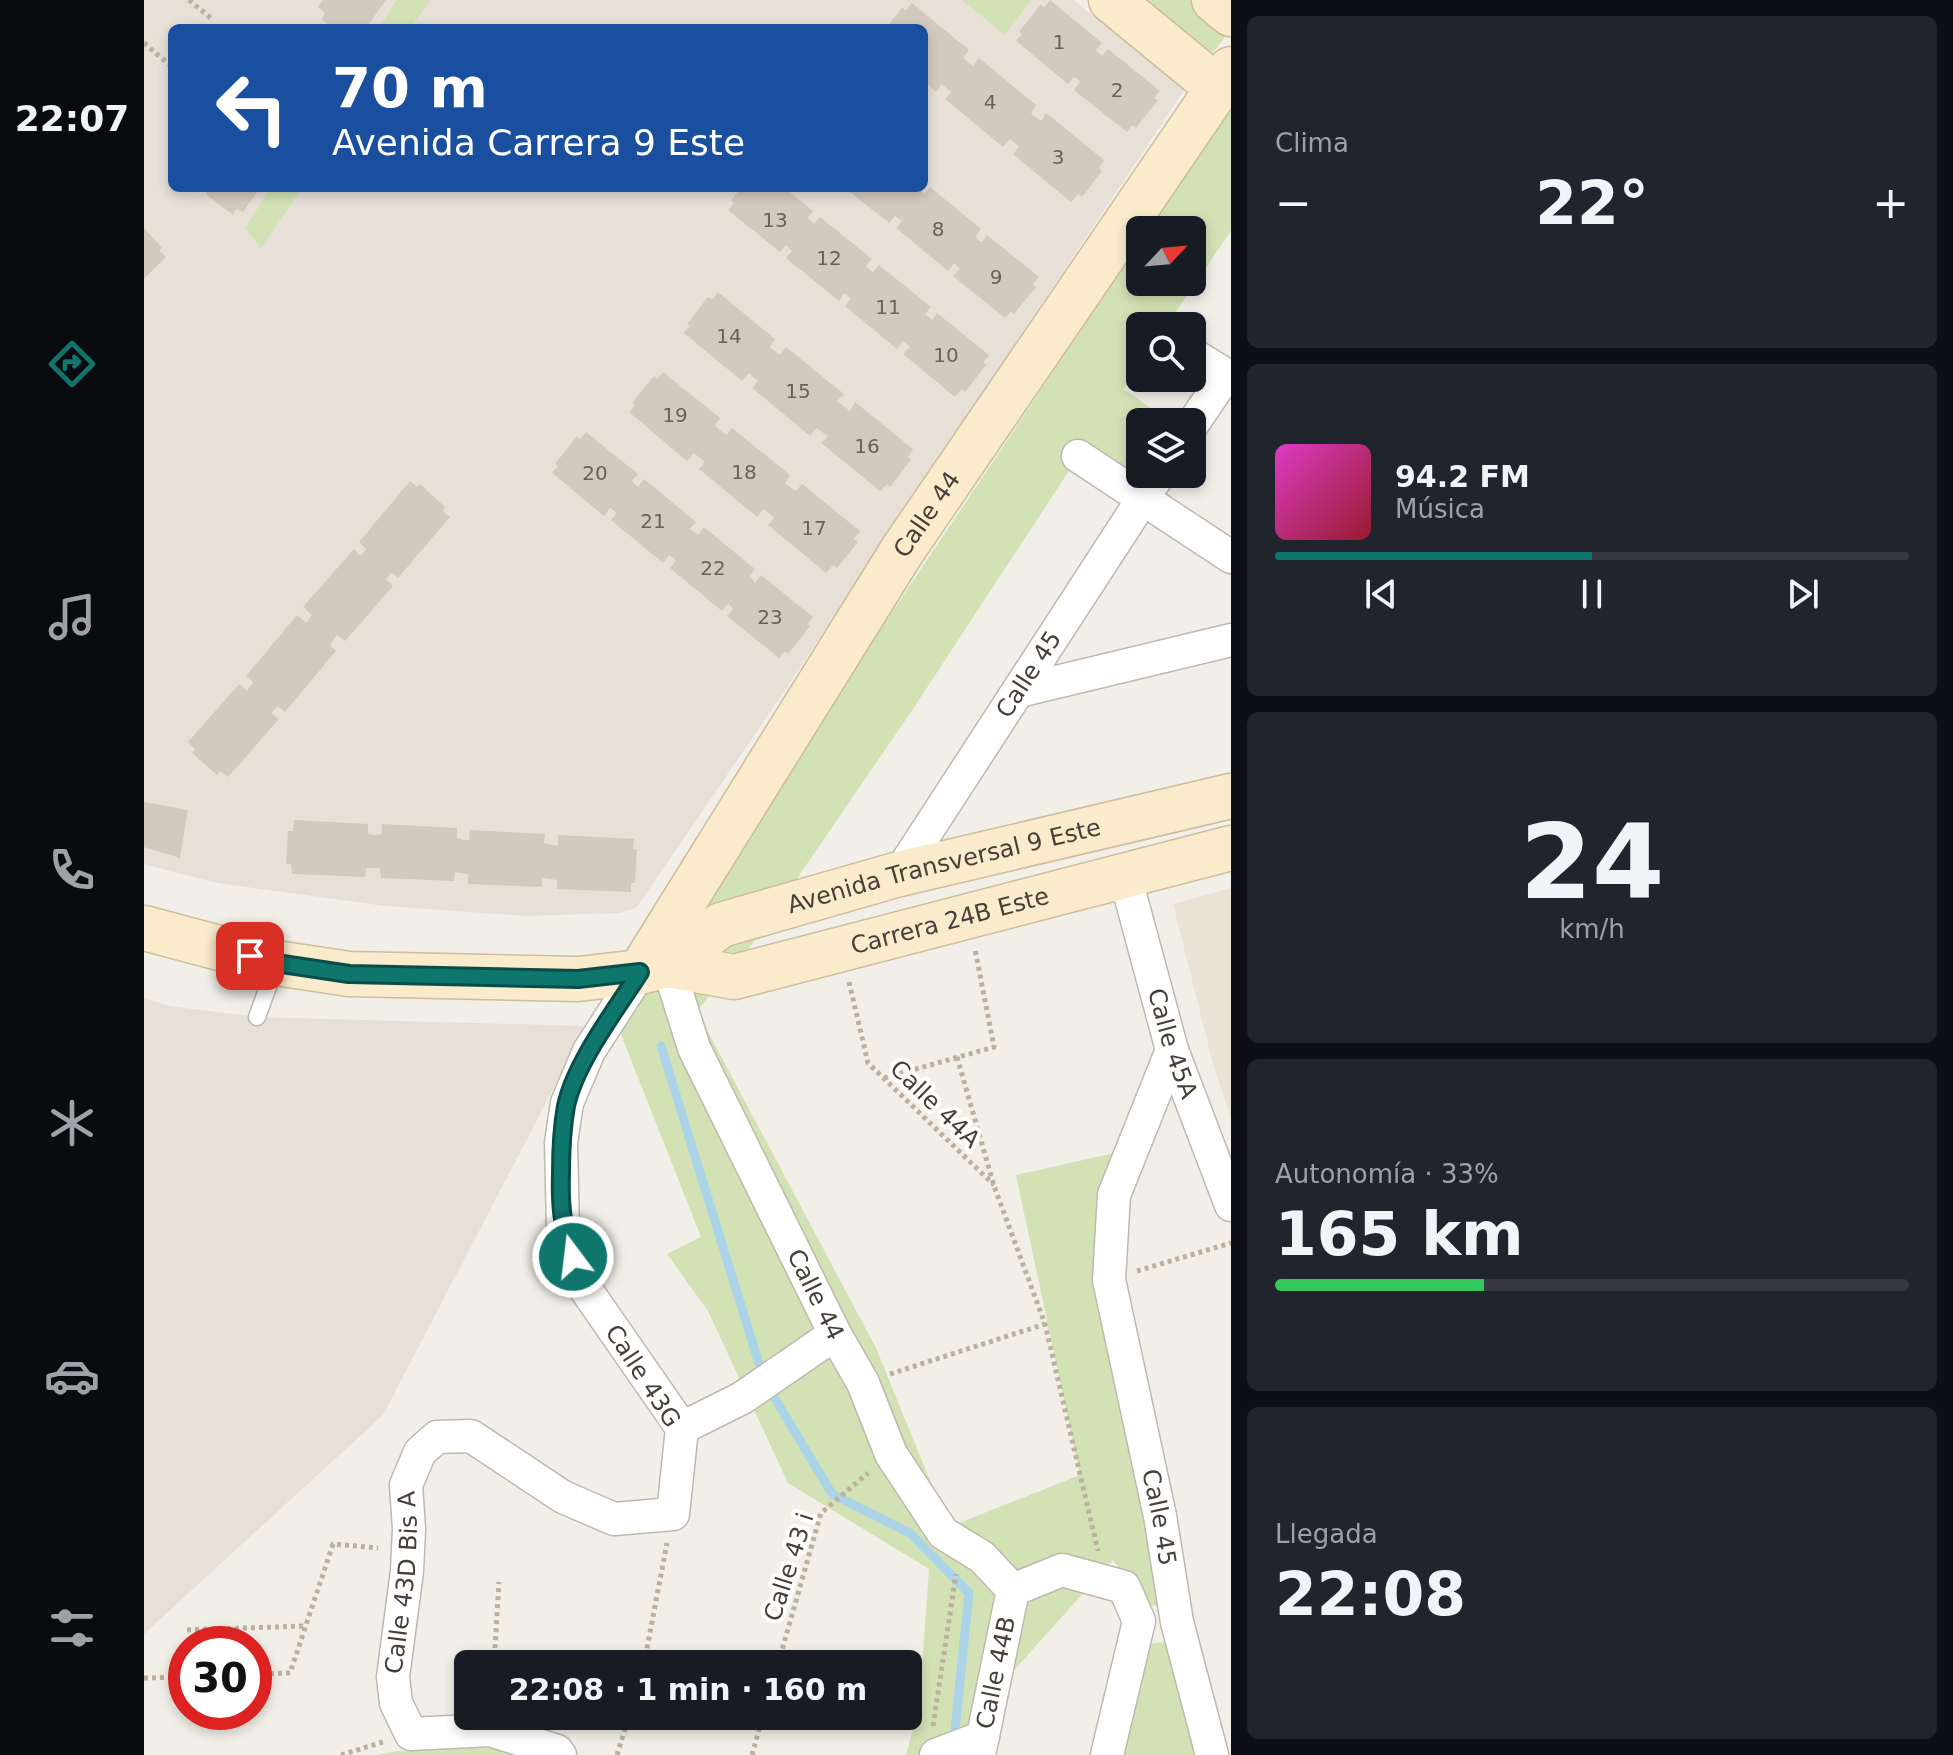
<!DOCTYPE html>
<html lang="es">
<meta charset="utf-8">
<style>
:root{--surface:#171b24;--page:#20242c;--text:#f1f3f6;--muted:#9ea1a6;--line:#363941;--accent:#0f766e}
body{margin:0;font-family:"DejaVu Sans",sans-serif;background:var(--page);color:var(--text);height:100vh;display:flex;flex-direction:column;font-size:30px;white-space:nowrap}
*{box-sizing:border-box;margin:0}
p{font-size:26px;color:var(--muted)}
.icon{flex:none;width:44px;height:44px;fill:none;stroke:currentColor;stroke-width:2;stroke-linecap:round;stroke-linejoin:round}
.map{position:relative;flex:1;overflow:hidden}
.drawer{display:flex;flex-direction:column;gap:16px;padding:16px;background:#0d0f14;width:722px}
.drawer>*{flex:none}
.banner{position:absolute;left:24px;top:24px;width:760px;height:168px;border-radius:12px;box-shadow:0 4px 12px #0003;background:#1a4fa0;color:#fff;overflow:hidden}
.needle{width:52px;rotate:64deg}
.fabs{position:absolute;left:982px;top:216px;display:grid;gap:16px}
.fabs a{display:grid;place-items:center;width:80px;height:80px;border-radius:12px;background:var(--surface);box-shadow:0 4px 12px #0003;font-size:40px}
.speed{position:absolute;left:24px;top:1626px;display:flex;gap:16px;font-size:40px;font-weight:700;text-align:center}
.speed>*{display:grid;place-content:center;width:104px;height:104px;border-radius:50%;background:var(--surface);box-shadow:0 4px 12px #0003;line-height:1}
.speed .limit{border:12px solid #d22;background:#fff;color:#111}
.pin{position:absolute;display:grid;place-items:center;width:68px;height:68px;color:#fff;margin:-34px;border-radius:16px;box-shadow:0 4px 12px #0006}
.me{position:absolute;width:88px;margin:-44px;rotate:345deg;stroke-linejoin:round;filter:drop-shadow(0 0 6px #0008)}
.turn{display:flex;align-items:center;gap:28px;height:168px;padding:0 32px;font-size:36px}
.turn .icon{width:104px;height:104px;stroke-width:2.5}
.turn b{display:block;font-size:56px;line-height:68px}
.big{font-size:60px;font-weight:800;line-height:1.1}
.drawer .widget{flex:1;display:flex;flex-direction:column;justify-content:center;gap:12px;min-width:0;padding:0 28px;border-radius:12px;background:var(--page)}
.drawer .dial{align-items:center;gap:0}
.dial b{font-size:104px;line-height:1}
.song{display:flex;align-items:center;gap:24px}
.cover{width:96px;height:96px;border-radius:12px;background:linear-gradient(135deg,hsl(310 70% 55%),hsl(350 70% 35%))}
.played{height:8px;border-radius:4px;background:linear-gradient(90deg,var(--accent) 50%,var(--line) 50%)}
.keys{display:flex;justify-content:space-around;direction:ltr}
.heat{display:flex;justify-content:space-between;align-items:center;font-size:44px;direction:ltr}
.charge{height:12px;border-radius:6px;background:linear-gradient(90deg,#34c759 33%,var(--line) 0)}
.trip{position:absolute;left:310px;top:1650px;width:468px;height:80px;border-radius:12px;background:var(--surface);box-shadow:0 4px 12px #0003;font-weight:800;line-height:80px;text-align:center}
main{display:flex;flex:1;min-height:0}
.dock{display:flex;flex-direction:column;width:144px;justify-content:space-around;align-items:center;background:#090b0e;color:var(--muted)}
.dock .icon{width:56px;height:56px}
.dock .current{color:var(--accent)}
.dock b{font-size:36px;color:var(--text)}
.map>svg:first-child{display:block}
.residential{fill:#e6e0d7;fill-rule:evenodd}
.education{fill:#eae2d4}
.green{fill:#d2e2b5}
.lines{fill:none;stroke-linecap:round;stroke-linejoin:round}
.stream{stroke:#abd4e9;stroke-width:9}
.building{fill:#d3cabf}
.lane-casing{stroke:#c0b8af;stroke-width:19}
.street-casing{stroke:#c0b8af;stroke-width:35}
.secondary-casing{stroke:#cdbd9c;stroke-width:47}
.path{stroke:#bdb09f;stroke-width:5;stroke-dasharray:4 4;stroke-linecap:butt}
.lane{stroke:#fff;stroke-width:16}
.street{stroke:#fff;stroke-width:32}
.secondary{stroke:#f9ebcc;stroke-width:44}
.route-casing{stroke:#0a4d48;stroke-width:20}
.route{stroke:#0f766e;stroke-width:14}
.labels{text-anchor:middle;stroke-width:8;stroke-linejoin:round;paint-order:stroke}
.number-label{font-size:20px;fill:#68625a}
.street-label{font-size:24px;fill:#453f38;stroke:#fff}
</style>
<main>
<nav class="dock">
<b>22:07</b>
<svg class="icon current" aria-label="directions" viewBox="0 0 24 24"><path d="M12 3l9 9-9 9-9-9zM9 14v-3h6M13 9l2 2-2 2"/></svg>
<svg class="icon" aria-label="music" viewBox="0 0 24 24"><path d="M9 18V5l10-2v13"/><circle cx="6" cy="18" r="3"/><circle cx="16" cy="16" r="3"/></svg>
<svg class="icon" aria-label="phone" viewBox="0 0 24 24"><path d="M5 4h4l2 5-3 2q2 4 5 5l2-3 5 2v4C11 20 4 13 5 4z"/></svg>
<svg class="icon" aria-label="climate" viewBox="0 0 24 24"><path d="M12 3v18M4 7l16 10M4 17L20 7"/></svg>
<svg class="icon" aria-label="car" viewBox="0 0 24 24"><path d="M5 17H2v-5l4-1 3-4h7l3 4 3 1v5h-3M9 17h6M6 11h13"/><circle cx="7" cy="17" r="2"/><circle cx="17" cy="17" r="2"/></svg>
<svg class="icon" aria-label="filters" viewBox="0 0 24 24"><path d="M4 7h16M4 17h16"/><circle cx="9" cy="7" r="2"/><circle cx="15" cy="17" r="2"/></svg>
</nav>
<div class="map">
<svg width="1087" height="1755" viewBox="0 0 1087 1755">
<rect width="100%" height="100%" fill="#f2efe8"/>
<path class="residential" d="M0,0H930L1040,90L641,690L493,907L476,913L382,916L241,906L73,883L0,864ZM28,28H780V188H28Z
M0,998L25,1006L113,1017L442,1026L239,1415L0,1634Z"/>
<path class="education" d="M1087,888V1119L1069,1064L1029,904Z"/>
<path class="green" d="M253,0H286L267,28H235Z
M818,0H887L861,35Z
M988,0H1045L1085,32L1062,61Z
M1087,106V231L1022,326H996V365L980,389L1026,422H996V473L985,490L934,457L769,709L606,947L553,1011L732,1348L805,1527L936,1475L872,1175L975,1152L961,1196L1021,1606L1000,1605L969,1560L863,1678L848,1755H762L775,1707L785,1569L644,1483L564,1311L523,1254L557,1237L476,1032L706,675L996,242V282H1048V230H1004Z
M127,188H158L117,248L101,228Z
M1024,1642L1051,1755H976L1001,1644Z
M348,1747L375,1755H232L254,1751Z"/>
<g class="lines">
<path class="stream" d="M517,1046L620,1380L688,1494L767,1534L825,1593L810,1740"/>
</g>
<path class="building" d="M179,0H242L222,28H189L178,20L181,13L174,7Z
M906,0L958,43L952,50L958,56L964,49L1016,91L1010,98L1014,100L992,128L988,125L983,132L930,90L936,82L934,79L930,77L924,84L872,41L878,34L875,32L897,4L900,8Z
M768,3L825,50L819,58L829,66L835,58L892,105L887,113L897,121L902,113L960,160L955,168L958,171L938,197L934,194L927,202L869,154L875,147L871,143L866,139L859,147L801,99L807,92L798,84L792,92L780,82V28H742L758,8L762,10Z
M786,187L837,229L832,236L834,240L838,242L843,235L895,277L889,284L892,287L870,314L867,311L861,318L809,276L816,269L810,263L804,271L752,228L758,221L751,216L745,223L701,188H774L780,194Z
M64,188H116L99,212L92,209L89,215L62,194Z
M597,188H641L669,211L664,218L670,224L676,217L728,259L722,266L726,270L729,272L735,265L787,307L781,314L788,320L793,313L845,355L839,363L843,364L821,392L818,389L811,397L759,354L766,347L759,341L753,349L701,306L707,299L700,293L695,301L642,258L648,251L642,245L636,252L584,210L590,203L587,200Z
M0,228L18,248L15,250L22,257L0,279Z
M574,292L631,339L626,347L636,355L642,347L700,394L693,401L706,411L711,402L769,449L764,457L767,460L746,487L743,484L736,491L677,443L684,436L678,432L673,428L666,436L608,388L614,381L609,377L605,373L598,381L540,333L546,326L543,324L564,297L568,299Z
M519,372L576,418L571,426L577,431L583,435L588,428L646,475L641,483L646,487L652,491L658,484L716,531L710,539L714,542L693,568L689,565L682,573L624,525L630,518L626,514L620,509L613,517L555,469L561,462L550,453L543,461L485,412L491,405L488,403L510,376L513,379Z
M442,432L494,474L488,481L494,487L500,479L552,522L546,529L554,535L560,527L611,569L606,576L611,583L617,575L669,617L663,624L666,626L644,654L641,651L635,658L583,616L589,609L584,603L578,611L526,568L532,561L529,558L525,555L519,563L467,520L473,513L466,508L460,516L408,473L414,466L411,464L433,436L436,439Z
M266,481L273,487L276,484L301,507L299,511L306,517L254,578L248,573L242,579L249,586L201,641L193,635L186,645L192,651L141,712L134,706L127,713L135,719L84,777L76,771L73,775L48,753L51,749L44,742L95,684L103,691L109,682L102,676L153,615L162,623L168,615L159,607L210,549L217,556L222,549L215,542Z
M0,802L44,810L36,858L0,847Z
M150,820L224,824V834L231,835L238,834V824L313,828V838L319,840H325L326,830L401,834L400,843L414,846V835L490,839L489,849H493L491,883H487V892L413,889V880L398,878V887L324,884V874L311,872L310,881L237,878L236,868H222L221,877L148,874L147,864H142L144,831H149Z"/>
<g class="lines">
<g class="lane-casing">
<path id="lane" d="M113,1017L132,965"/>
</g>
<g class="street-casing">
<g id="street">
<path d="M1048,354L1087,378"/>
<path d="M1048,425L1082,375"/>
<path d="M934,456L1087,557"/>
<path d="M875,691L1087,640"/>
<path id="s1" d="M755,874L1015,474"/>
<path id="s2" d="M981,876L1028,1050L1087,1205"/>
<path id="s3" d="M524,965L550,1048L691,1334L719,1383L747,1454L799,1533L838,1557L869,1590"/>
<path id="s4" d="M1028,1050L970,1195L965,1280L1016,1516L1033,1622L1068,1755"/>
<path d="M538,1428L598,1398L691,1334"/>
<path d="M869,1590L918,1570L980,1587L995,1621L963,1755"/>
<path id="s5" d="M416,1755L413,1751L346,1730L267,1734L252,1703L249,1677L263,1571L265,1529L262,1485L276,1452L293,1437L327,1436L419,1497L470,1519L529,1514L538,1428L438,1284L419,1230L417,1143L423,1103L445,1051L496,972"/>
<path d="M792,1755L839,1737"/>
<path id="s6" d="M835,1755L869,1590"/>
</g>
</g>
<g class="secondary-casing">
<g id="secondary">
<path d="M967,0L1074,88"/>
<path d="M1070,0L1087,14"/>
<path id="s7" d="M0,928L132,963L205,974L434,979L496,972L524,965L577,925L755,874L1087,796"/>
<path id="s8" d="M524,965L590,977L1087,848"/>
<path id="s9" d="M496,972L758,551L1087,69"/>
</g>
</g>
<path class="path" d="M45,0L68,19
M0,43L28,67
M705,982L724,1063L850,1185
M813,1057L850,1186L901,1324L954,1551
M740,1078L850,1047L831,949
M993,1271L1087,1243
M746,1374L901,1324
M43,1630L161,1626
M350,1664L355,1582
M500,1664L523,1543
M634,1664L677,1513L724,1473
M110,1674L146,1673L189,1544L234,1548
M0,1678L42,1677
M789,1726L812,1574
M197,1755L239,1742
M473,1755L485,1716
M608,1755L619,1716"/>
<use href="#lane" class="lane"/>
<use href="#street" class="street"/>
<use href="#secondary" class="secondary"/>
</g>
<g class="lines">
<g class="route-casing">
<path id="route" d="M106,956L132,963L205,974L434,979L496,972C473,1008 431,1063 422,1106C418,1128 417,1150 417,1173C416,1203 418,1229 429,1257"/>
</g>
<use href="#route" class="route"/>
</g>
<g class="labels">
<g class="number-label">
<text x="915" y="49">1</text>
<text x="973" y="97">2</text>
<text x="846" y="109">4</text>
<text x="914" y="164">3</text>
<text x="631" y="227">13</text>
<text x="794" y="236">8</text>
<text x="685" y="265">12</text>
<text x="852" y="284">9</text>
<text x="744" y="314">11</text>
<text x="585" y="343">14</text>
<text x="802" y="362">10</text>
<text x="654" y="398">15</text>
<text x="531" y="422">19</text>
<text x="723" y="453">16</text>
<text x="600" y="479">18</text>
<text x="451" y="480">20</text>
<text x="509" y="528">21</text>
<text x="670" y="535">17</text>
<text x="569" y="575">22</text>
<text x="626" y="624">23</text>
</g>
<g class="street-label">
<text dy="8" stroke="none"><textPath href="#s9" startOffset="540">Calle 44</textPath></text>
<text dy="8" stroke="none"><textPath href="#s1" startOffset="238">Calle 45</textPath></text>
<text dy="8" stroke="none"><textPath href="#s7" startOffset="828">Avenida Transversal 9 Este</textPath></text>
<text dy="8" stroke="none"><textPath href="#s8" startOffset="290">Carrera 24B Este</textPath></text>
<text dy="8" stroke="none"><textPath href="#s2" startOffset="174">Calle 45A</textPath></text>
<text transform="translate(791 1104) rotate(44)" y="8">Calle 44A</text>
<text dy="8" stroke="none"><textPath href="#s3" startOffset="362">Calle 44</textPath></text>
<text transform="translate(499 1376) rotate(57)" y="8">Calle 43G</text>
<text dy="8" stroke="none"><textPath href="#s4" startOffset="484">Calle 45</textPath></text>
<text transform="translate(645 1567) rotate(-72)" y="8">Calle 43 i</text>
<text dy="8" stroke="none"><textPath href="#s5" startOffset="310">Calle 43D Bis A</textPath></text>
<text dy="8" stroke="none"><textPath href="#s6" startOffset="84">Calle 44B</textPath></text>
</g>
</g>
</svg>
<div class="fabs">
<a><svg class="needle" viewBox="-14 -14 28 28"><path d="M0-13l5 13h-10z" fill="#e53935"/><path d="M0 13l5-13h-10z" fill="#9ea1a6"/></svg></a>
<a><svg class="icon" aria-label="search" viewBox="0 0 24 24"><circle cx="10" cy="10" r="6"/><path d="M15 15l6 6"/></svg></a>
<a><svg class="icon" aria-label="layers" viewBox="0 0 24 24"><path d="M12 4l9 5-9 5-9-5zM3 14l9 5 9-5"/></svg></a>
</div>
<div class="speed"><div class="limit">30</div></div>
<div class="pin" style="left:106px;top:956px;background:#d93025"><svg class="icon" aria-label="arrive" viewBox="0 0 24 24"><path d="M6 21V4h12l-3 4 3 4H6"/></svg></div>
<svg class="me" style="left:429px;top:1257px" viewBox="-20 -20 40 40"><circle r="17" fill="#0f766e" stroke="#fff" stroke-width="3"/><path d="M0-11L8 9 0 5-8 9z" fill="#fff"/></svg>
<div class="trip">22:08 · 1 min · 160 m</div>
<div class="banner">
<div class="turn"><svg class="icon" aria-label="left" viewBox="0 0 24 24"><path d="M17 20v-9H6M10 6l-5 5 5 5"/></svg><div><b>70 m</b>Avenida Carrera 9 Este</div></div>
</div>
</div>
<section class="drawer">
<div class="widget"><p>Clima</p>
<div class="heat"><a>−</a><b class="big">22°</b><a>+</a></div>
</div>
<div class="widget">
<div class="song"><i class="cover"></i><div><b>94.2 FM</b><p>Música</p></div></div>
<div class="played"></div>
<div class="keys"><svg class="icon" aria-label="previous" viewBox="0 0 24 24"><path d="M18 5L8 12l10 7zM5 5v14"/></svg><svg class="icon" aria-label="pause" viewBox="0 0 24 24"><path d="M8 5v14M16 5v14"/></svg><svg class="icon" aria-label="next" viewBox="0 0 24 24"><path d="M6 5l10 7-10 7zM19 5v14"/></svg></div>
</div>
<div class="widget dial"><b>24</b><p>km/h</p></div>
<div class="widget"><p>Autonomía · 33%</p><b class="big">165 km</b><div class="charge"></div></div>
<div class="widget"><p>Llegada</p><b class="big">22:08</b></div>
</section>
</main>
